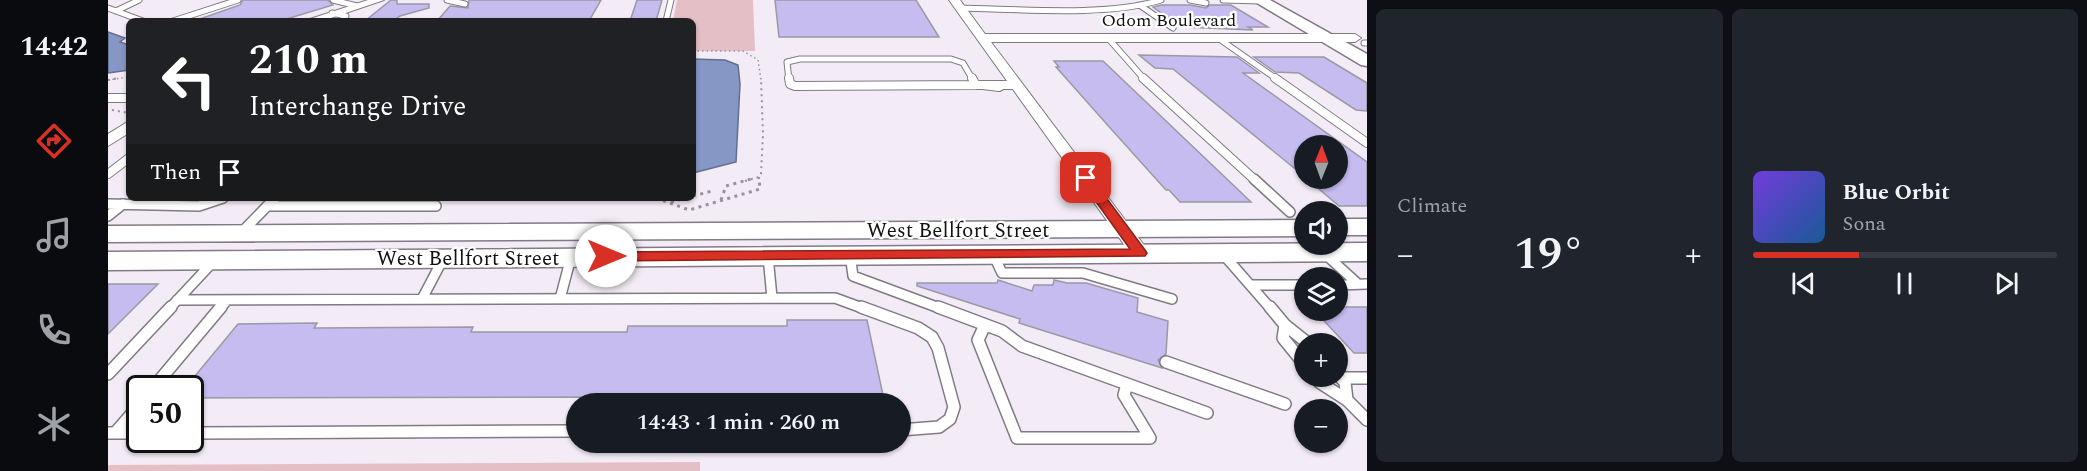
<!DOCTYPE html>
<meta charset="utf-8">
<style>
:root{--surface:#171b24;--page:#20242c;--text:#f1f3f6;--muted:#9ea1a6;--line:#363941;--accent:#d93025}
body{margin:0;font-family:Spectral,serif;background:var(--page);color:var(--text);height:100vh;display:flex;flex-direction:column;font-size:22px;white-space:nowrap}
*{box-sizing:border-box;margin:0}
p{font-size:20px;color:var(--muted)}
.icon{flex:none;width:33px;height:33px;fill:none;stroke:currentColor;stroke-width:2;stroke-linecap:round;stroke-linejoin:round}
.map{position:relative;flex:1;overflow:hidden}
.drawer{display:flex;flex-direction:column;gap:9px;padding:9px;background:#0d0f14;width:720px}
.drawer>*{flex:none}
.hud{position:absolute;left:18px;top:18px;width:570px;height:183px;border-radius:9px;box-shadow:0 2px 4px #0004;background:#202124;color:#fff;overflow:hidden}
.needle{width:39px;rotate:1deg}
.tools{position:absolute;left:1186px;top:135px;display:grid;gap:12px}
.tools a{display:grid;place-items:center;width:54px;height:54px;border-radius:50%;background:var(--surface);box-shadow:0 2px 4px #0004;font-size:30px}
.speed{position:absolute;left:18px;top:375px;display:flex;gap:12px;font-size:30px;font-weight:700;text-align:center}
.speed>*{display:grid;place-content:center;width:78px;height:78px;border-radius:50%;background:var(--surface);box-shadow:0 2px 4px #0004;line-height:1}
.speed .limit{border:3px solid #111;border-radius:9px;background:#fff;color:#111}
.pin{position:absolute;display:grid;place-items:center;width:51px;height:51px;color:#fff;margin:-26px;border-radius:12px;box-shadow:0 3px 9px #0006}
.me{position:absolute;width:66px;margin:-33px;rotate:90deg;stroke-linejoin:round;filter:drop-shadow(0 0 4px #0008)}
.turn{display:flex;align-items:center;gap:21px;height:126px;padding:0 24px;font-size:27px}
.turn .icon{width:78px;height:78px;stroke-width:2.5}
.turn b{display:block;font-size:42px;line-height:51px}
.then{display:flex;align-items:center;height:57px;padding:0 24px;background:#0003;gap:12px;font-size:22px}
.big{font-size:45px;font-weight:600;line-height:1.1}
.drawer .tile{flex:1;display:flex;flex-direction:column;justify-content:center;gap:9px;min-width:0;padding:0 21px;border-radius:9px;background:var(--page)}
.song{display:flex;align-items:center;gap:18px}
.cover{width:72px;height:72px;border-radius:9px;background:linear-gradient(135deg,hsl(260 70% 55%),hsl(210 70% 35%))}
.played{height:6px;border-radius:3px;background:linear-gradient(90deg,var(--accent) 35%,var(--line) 35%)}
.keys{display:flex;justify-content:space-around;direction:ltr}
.heat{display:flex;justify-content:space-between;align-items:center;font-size:33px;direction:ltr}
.drawer .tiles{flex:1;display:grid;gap:9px;grid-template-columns:repeat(2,1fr)}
.trip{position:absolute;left:458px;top:393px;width:345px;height:60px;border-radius:30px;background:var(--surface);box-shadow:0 2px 4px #0004;font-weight:600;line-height:60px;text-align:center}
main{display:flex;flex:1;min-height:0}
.dock{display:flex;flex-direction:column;width:108px;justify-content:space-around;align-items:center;background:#090b0e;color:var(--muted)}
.dock .icon{width:42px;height:42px}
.dock .on{color:var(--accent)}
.dock b{font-size:27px;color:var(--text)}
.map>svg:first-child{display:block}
.green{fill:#e4bfc5}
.water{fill:#8697c6;stroke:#636e90;stroke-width:1.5}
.building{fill:#c6bcef;stroke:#9b99a5;stroke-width:1.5}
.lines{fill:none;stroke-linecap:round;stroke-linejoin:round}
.service-far3-casing{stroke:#817a84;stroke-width:7}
.service-far2-casing{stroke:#817a84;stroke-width:10}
.service-far1-casing{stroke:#817a84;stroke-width:12}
.service-casing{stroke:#817a84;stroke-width:14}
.minor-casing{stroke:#817a84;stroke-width:2}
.secondary-casing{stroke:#817a84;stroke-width:3}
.path-far2{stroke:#98939a;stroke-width:1.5;stroke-dasharray:1.5 3;stroke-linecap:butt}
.path-far1{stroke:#98939a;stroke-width:2;stroke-dasharray:2 4;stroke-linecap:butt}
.path{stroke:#98939a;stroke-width:3;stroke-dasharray:3 4.5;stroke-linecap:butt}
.service-far3{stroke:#fff;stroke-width:5}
.service-far2{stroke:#fff;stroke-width:8}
.service-far1{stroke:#fff;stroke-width:9}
.service{stroke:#fff;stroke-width:11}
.minor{fill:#fff;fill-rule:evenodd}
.secondary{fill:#fff;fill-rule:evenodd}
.route{fill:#d93025;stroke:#8d1f18;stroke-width:1.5}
.labels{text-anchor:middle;stroke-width:4.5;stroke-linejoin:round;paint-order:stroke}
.far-street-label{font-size:18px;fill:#121013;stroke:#fff}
.street-label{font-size:21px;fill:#121013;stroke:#fff}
</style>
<main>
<nav class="dock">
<b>14:42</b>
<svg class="icon on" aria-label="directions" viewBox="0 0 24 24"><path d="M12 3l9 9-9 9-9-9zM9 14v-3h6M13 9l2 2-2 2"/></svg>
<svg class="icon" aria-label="music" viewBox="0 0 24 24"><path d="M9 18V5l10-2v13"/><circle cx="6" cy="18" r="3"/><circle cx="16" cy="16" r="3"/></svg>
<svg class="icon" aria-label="phone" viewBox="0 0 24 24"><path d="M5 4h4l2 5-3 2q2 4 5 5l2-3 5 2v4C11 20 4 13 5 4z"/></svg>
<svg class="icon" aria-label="climate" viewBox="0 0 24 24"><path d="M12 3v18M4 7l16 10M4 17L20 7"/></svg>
</nav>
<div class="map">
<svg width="1259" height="471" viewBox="0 0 1259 471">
<rect width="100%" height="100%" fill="#f3ebf5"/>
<path class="green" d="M569,0H645L647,51H585V21H565Z
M592,462V471H0V465Z"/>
<path class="water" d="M0,32L17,38L12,42L21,45V70L0,73Z
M585,59L617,60L630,65L632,84L628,162L585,173Z"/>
<path class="building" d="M135,0H220L225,5L172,21H86L132,5Z
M283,0H289V4H321V8L292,16L285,21H257Z
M361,0H493L481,21H329L342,6L360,8Z
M529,0H554L548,21H522Z
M667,0H808L831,37H671Z
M1053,5H1082L1098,8L1102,5H1123L1160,27H1140L1145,30L1073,27L1045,7Z
M1031,55L1129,57L1151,73H1135L1259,162V206H1231L1198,178H1230V146H1197V177L1065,69L1047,68Z
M1146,57H1216L1259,83V111L1248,110L1191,73L1167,72Z
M946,61H995L1143,202H1072L1061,190H1058L1004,130L948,67H951Z
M890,280L924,291L926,285H945L946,280L959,283H978L1030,298L1029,312L1060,321L1058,354L1050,360L1054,368L911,323L912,319L809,286V283H889Z
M0,284H50L0,334Z
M1230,307H1259V353H1246L1206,310H1230Z
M679,320H759L775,395H760L761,404H741L740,395H562L561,404H513L514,397L82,398V382L130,324L209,323L206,328L365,327L363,332H519L520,326H679Z"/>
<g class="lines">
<g class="service-far3-casing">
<path id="service-far3" d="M225,0L249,6
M339,0L357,4
M1082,0L1098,3
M1115,0L1153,1
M1033,6L1065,28
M0,8L35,21
M852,8C911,9 998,17 1053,0
M8,11L31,0
M224,13L238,16L233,21
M65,21L130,0
M558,21L563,0
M1000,38L1037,80
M1110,38L1170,80
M1256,43H1259
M681,80L679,62L692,59H843L855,63L865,80"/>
</g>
<g class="service-far2-casing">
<path id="service-far2" d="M681,78L682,84L687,86L868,85
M864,78L868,85
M1035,78L1148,181
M1167,78L1259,143
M868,85H875
M875,85H894L891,87Z
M894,85H909
M0,98H21
M0,174L21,158"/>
</g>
<g class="service-far1-casing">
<path id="service-far1" d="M1146,179L1182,212
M0,204L91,206L115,198
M159,206H328
M0,216L15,204
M133,233L167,198
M1216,253L1250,284
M742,254L745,276L834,309
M885,254L894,273H975L1064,299
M1115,254L1163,309
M660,256L664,298
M1142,285H1197
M1230,285L1259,284
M314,299L335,259
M452,299L463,257
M69,300L727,298L757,309
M61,309L105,262
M112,309L119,300"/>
</g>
<g class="service-casing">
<path id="service" d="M753,307L810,328L824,337L830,348L846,407L842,419L831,427L792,430
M830,307L894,331L914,346L1099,413
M1162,307L1177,325L1201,344
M877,325L870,340L909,438H1042L1016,395L1019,384
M1177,325L1175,338L1197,365
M1058,362L1177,404
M0,374L63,307
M1230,375L1237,382L1239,400
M1207,376L1211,382L1239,400L1259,420
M1233,378H1259
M45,388L113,307
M0,433H32
M7,433L32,404
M82,433L468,431"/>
</g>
<g class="minor-casing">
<path id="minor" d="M260,0H276L214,21H196Z
M841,0H852L877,34H1247L1253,38L1247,42H883L1039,249L1042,253L1039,257L1032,259L1025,257Z
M21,121V133L0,146V134Z"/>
</g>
<g class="secondary-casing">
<path id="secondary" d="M1144,0H1162L1259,54V66L1253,65Z
M1230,219H1259V235H1230Z
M1197,220V236L0,242V226Z
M1259,243V261L0,270V252Z"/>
</g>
<path class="path-far2" d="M585,51H635L650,60L653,80
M0,80L21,77"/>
<path class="path-far1" d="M0,80L11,78
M4,110L21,113
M651,177V181
M637,181L651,177L653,174L655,134L653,78"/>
<path class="path" d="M585,196L604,191
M548,198L581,210L652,189L651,179
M613,200L618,186L643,179
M563,202L577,198"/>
<use href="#service-far3" class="service-far3"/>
<use href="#service-far2" class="service-far2"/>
<use href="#service-far1" class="service-far1"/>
<use href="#service" class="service"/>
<use href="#minor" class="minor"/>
<use href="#secondary" class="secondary"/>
</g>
<path class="route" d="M978,175L982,176L1037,250L1039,253L1037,256L498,261L491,256L498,252L1022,249L971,178Z"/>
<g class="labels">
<g class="far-street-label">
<text x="1061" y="26">Odom Boulevard</text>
</g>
<g class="street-label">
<text x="850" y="237">West Bellfort Street</text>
<text x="360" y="265">West Bellfort Street</text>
</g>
</g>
</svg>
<div class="tools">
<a><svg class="needle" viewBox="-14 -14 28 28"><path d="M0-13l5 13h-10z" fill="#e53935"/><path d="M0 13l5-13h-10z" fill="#9ea1a6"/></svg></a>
<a><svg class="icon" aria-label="sound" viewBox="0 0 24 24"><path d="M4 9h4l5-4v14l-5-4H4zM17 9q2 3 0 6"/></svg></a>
<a><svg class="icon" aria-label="layers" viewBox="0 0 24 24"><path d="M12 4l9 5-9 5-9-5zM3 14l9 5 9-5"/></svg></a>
<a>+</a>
<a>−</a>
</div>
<div class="speed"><div class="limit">50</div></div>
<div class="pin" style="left:978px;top:178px;background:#d93025"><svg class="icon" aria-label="arrive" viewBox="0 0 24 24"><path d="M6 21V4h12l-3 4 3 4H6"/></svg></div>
<svg class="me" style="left:498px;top:256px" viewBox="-20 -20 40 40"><circle r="19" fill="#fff"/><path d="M0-13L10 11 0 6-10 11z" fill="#d93025"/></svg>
<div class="trip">14:43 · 1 min · 260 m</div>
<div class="hud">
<div class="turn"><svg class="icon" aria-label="left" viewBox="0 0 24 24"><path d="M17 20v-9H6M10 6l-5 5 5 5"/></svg><div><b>210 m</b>Interchange Drive</div></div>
<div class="then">Then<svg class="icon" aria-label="arrive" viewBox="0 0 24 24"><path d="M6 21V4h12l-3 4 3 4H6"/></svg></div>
</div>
</div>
<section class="drawer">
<div class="tiles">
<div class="tile"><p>Climate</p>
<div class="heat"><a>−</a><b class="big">19°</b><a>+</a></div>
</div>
<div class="tile">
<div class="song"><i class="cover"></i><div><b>Blue Orbit</b><p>Sona</p></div></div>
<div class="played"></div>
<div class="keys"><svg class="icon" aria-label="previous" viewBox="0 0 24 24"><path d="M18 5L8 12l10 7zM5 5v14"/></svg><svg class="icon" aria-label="pause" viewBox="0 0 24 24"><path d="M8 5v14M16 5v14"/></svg><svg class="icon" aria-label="next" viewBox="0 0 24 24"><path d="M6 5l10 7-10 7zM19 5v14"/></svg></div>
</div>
</div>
</section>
</main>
